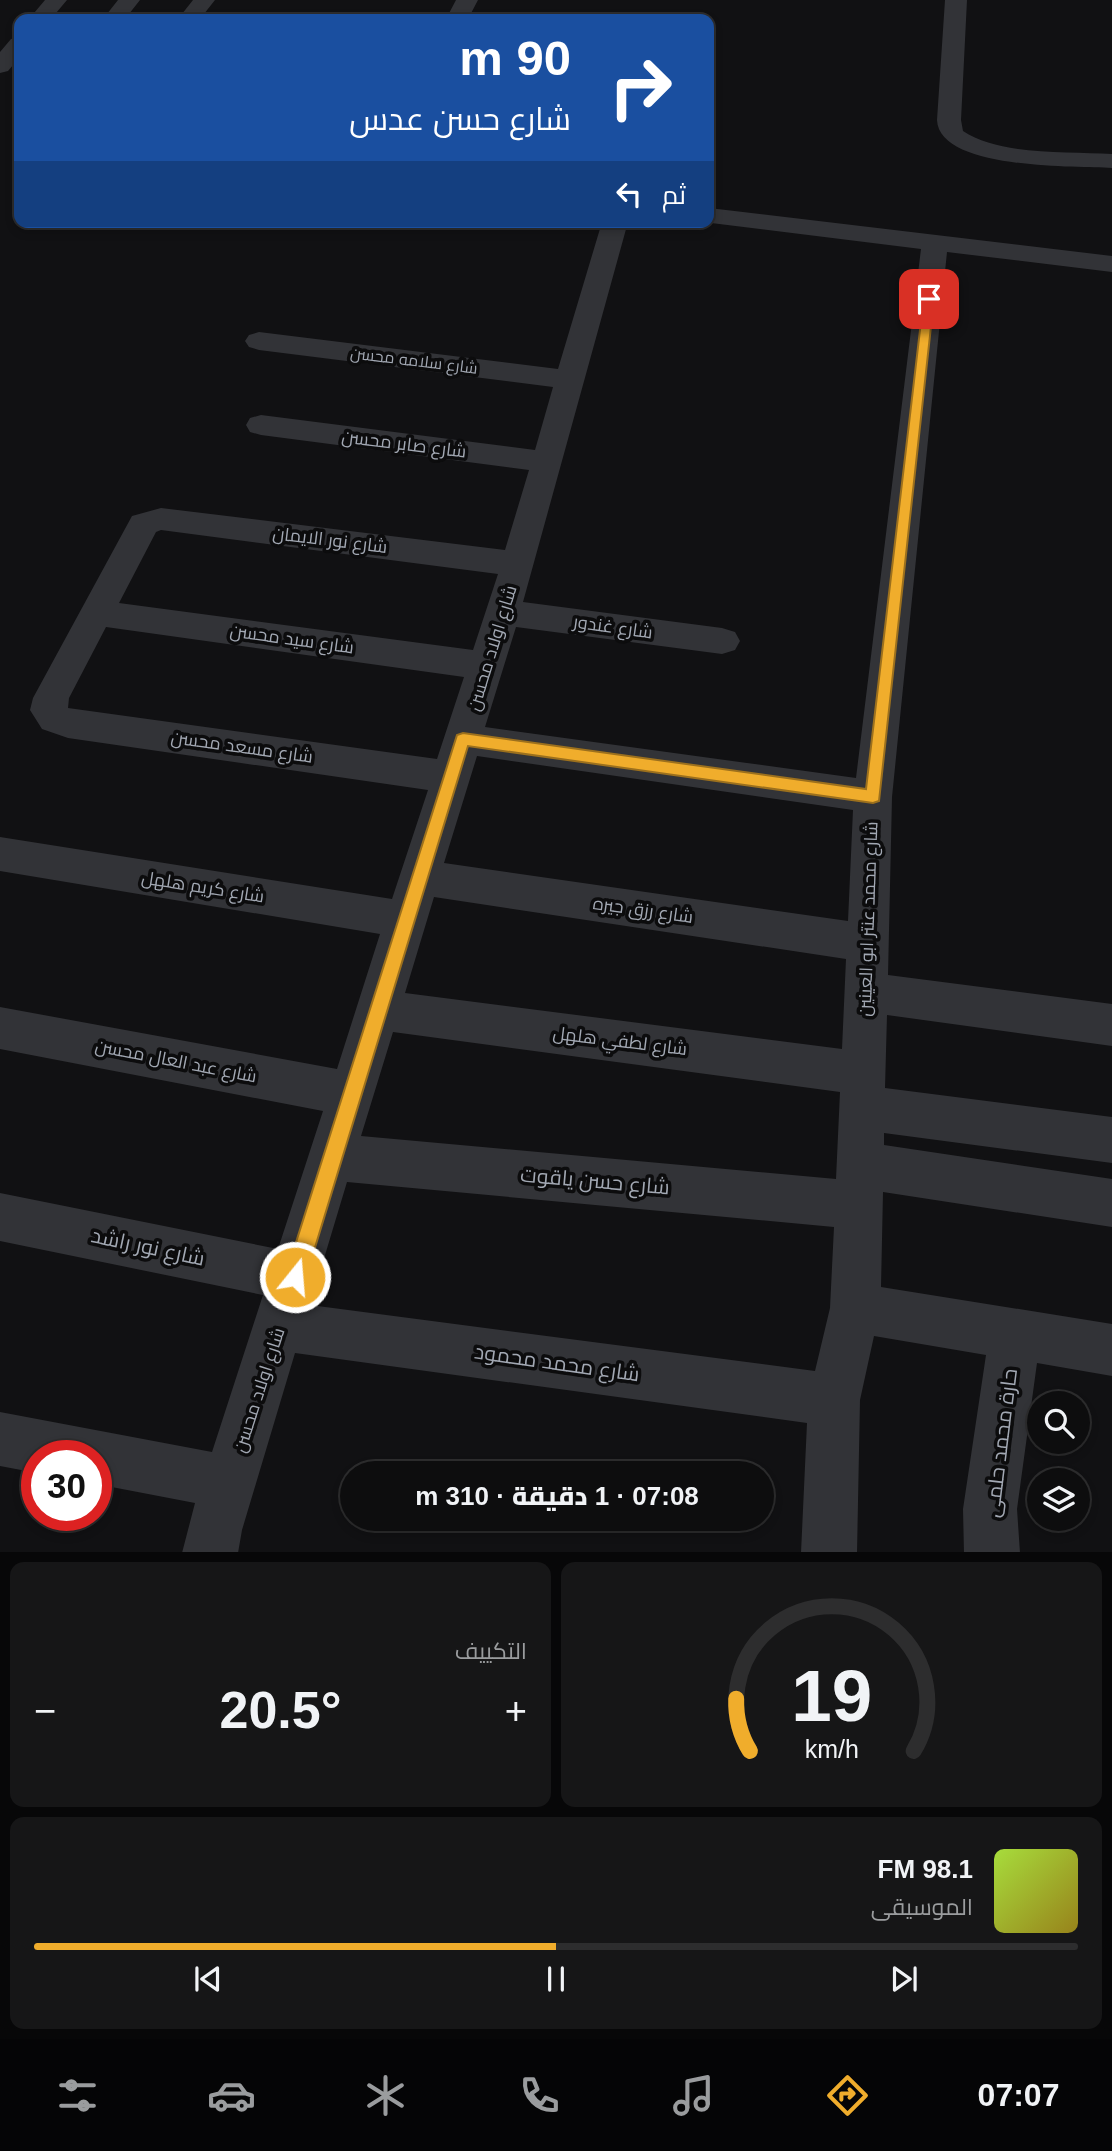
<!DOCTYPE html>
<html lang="ar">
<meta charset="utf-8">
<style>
:root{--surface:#0d0d0e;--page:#161617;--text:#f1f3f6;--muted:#9a9c9e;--line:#2d2d2e;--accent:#f0ad2c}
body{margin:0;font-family:Arial,Cairo,sans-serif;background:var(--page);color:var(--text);direction:rtl;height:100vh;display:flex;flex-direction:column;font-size:26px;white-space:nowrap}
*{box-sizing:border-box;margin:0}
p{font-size:23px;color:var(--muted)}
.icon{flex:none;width:38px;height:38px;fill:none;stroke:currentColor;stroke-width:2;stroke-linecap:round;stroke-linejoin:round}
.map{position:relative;height:1552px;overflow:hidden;direction:ltr}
.drawer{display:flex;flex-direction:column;gap:10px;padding:10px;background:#070708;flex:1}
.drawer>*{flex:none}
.hud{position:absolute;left:14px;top:14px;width:700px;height:214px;border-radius:14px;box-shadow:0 4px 10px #0003,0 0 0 2px var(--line);direction:rtl;background:#1a4fa0;color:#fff;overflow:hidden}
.tools{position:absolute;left:1027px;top:1391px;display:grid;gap:14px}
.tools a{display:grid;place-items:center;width:63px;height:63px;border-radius:50%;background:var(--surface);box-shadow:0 4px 10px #0003,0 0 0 2px var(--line);font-size:35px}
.speed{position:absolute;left:21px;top:1440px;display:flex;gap:14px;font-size:35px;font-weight:700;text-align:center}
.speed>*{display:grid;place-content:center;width:91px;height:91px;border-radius:50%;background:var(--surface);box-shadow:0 4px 10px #0003,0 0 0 2px var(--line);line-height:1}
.speed .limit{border:10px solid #d22;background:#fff;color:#111}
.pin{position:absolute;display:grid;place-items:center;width:60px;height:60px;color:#fff;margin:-30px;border-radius:14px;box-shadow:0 4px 10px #0006}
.me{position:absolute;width:77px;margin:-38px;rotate:17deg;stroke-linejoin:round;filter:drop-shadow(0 0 5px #0008)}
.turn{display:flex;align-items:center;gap:24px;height:147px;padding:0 28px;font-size:32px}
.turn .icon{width:91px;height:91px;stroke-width:2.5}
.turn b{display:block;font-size:49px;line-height:60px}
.then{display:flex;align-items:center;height:66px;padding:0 28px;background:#0003;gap:14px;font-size:26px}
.big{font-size:52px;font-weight:800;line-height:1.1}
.drawer .tile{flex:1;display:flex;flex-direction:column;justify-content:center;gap:10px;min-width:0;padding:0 24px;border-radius:14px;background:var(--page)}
.drawer .dial{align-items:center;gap:0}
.dial svg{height:182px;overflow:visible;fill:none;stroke:var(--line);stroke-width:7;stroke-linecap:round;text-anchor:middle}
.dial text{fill:var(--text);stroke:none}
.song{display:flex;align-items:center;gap:21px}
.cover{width:84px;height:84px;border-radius:10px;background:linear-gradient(135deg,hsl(80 70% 55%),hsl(50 70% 35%))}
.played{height:7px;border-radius:4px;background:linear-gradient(90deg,var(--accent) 50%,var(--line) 50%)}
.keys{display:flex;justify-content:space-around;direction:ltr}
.heat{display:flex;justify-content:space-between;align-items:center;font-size:38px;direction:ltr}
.drawer .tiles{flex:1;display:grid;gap:10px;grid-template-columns:1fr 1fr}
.tile:last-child{grid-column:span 2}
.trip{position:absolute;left:340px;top:1461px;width:434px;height:70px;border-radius:35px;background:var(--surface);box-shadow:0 4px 10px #0003,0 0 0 2px var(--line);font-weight:800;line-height:70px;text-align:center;direction:rtl}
.tab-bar{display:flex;height:112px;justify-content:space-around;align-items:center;background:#050506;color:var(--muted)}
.tab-bar .icon{width:49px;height:49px}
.tab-bar .on{color:var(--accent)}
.tab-bar b{font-size:32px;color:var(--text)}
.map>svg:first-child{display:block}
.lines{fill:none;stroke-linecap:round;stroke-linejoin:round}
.minor{fill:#323337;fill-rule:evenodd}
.route{fill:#f0ad2c;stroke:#9c701d;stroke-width:2}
.labels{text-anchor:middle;stroke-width:7;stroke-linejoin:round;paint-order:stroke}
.far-street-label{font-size:16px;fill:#a2a8b3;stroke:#0c0c0d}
.street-label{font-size:18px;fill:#a2a8b3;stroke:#0c0c0d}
.near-street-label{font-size:21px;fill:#a2a8b3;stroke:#0c0c0d}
</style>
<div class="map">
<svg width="1112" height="1553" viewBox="0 0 1112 1553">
<rect width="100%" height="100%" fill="#111113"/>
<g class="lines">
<path class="minor" d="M45,0H67L51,19H29Z
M118,0H140L125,19H103Z
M193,0H215L200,19H178Z
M456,0H478L468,19H446Z
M945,0H967L961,120L963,131C1000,156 1068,151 1112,154V168C1075,166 939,170 937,120Z
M19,37V58L8,71L0,73V52L11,39Z
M709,208L1112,256V272L947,252L892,797L888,975L1112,1004V1046L887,1015L885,1088L1112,1117V1163L884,1133V1145L1112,1179V1227L883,1192L881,1287L1112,1324V1376L1037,1363L1017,1509L1020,1553H964L963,1509L986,1355L874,1336L860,1400L857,1553H801L807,1423L295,1353L242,1530L238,1553H182L195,1503L96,1484V1456H37V1473L0,1466V1412L212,1452L263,1295L0,1241V1193L278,1249L323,1111L0,1049V1007L337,1069L380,934L0,871V837L392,899L428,790L68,738L42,729L30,710L33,698L132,516L161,508L505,550L529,470L261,435L250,432L246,425L250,418L261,415L535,450L553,387L259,350L249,347L245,341L249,335L259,332L558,369L602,222H628L523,602L722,628L735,632L740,641L735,650L722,654L516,627L485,727L856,778L921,249L703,222H709ZM161,530L498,574L473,650L119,603L156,532ZM106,627L464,677L437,759L68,708L69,698ZM477,756L853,810L848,921L444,863ZM434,897L846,959L842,1049L405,993ZM393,1032L840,1092L836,1179L361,1136ZM347,1182L834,1227L830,1308L815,1371L310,1305Z"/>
</g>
<path class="route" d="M924,296L934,299L879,801L873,803L468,746L306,1277L303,1284L295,1287L288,1284L285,1277L457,735L463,733L866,789Z"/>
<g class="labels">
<g class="far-street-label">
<text transform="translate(414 360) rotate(7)" y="6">شارع سلامه محسن</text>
</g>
<g class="street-label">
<text transform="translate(404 444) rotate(7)" y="6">شارع صابر محسن</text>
<text transform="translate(330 540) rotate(7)" y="6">شارع نور الايمان</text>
<text transform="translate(613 627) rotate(8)" y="6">شارع غندور</text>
<text transform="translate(292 639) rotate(8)" y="6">شارع سيد محسن</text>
<text transform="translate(492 648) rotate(-73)" y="6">شارع اولاد محسن</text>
<text transform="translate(242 747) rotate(8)" y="6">شارع مسعد محسن</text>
<text transform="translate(203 887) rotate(9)" y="6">شارع كريم هلهل</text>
<text transform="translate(643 910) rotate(8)" y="6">شارع رزق جيره</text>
<text transform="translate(868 919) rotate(-88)" y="6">شارع محمد عنتر ابو العينين</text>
<text transform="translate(620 1041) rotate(7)" y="6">شارع لطفي هلهل</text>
<text transform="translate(176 1061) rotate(11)" y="6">شارع عبد العال محسن</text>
<text transform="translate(259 1390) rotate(-72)" y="6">شارع اولاد محسن</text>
</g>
<g class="near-street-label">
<text transform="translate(595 1181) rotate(5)" y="7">شارع حسن ياقوت</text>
<text transform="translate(148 1247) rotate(12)" y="7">شارع نور راشد</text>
<text transform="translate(557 1363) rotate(8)" y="7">شارع محمد محمود</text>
<text transform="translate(1001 1443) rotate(-83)" y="7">حارة محمد حلمى</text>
</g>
</g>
</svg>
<div class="tools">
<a><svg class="icon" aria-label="search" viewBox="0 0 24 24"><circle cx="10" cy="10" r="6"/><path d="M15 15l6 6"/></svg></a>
<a><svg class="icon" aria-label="layers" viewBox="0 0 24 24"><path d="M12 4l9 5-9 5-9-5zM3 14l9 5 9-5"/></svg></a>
</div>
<div class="speed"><div class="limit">30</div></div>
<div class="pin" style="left:929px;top:299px;background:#d93025"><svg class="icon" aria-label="arrive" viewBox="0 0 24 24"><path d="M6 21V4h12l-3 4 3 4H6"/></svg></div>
<svg class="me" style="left:295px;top:1277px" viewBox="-20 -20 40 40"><circle r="17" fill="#f0ad2c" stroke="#fff" stroke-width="3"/><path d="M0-11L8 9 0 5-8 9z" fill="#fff"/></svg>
<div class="trip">07:08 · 1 دقيقة · 310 m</div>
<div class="hud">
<div class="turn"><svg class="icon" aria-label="right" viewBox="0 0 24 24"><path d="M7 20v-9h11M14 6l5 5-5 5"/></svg><div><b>90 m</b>شارع حسن عدس</div></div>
<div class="then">ثم<svg class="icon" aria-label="left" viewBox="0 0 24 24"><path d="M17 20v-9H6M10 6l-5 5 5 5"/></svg></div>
</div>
</div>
<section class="drawer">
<div class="tiles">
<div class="tile dial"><svg viewBox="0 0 100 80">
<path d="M14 69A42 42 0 1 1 86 69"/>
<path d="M14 69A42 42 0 0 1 8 46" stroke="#f0ad2c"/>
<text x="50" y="56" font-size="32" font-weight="700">19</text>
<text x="50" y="72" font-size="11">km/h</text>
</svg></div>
<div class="tile"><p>التكييف</p>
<div class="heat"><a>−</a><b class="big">20.5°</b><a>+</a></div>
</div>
<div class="tile">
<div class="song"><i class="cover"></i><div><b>98.1 FM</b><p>الموسيقى</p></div></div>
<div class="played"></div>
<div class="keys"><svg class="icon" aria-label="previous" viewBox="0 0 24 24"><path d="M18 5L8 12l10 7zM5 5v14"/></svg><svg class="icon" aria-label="pause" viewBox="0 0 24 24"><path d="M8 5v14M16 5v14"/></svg><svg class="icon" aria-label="next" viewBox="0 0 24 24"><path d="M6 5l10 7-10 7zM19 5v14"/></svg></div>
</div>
</div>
</section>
<nav class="tab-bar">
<b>07:07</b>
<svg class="icon on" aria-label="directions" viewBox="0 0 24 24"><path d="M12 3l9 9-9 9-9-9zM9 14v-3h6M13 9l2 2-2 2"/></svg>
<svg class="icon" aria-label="music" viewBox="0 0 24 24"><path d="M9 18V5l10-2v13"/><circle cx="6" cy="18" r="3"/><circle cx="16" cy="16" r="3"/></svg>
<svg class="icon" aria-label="phone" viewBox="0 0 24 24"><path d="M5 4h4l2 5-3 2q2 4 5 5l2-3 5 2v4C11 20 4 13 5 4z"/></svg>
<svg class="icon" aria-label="climate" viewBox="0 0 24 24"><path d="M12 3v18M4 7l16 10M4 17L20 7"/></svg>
<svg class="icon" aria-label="car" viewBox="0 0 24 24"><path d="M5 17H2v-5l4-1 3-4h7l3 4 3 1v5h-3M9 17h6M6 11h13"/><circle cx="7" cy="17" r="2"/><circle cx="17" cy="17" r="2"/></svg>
<svg class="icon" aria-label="filters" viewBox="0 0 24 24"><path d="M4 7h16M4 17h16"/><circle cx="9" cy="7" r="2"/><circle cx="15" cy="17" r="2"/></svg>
</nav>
